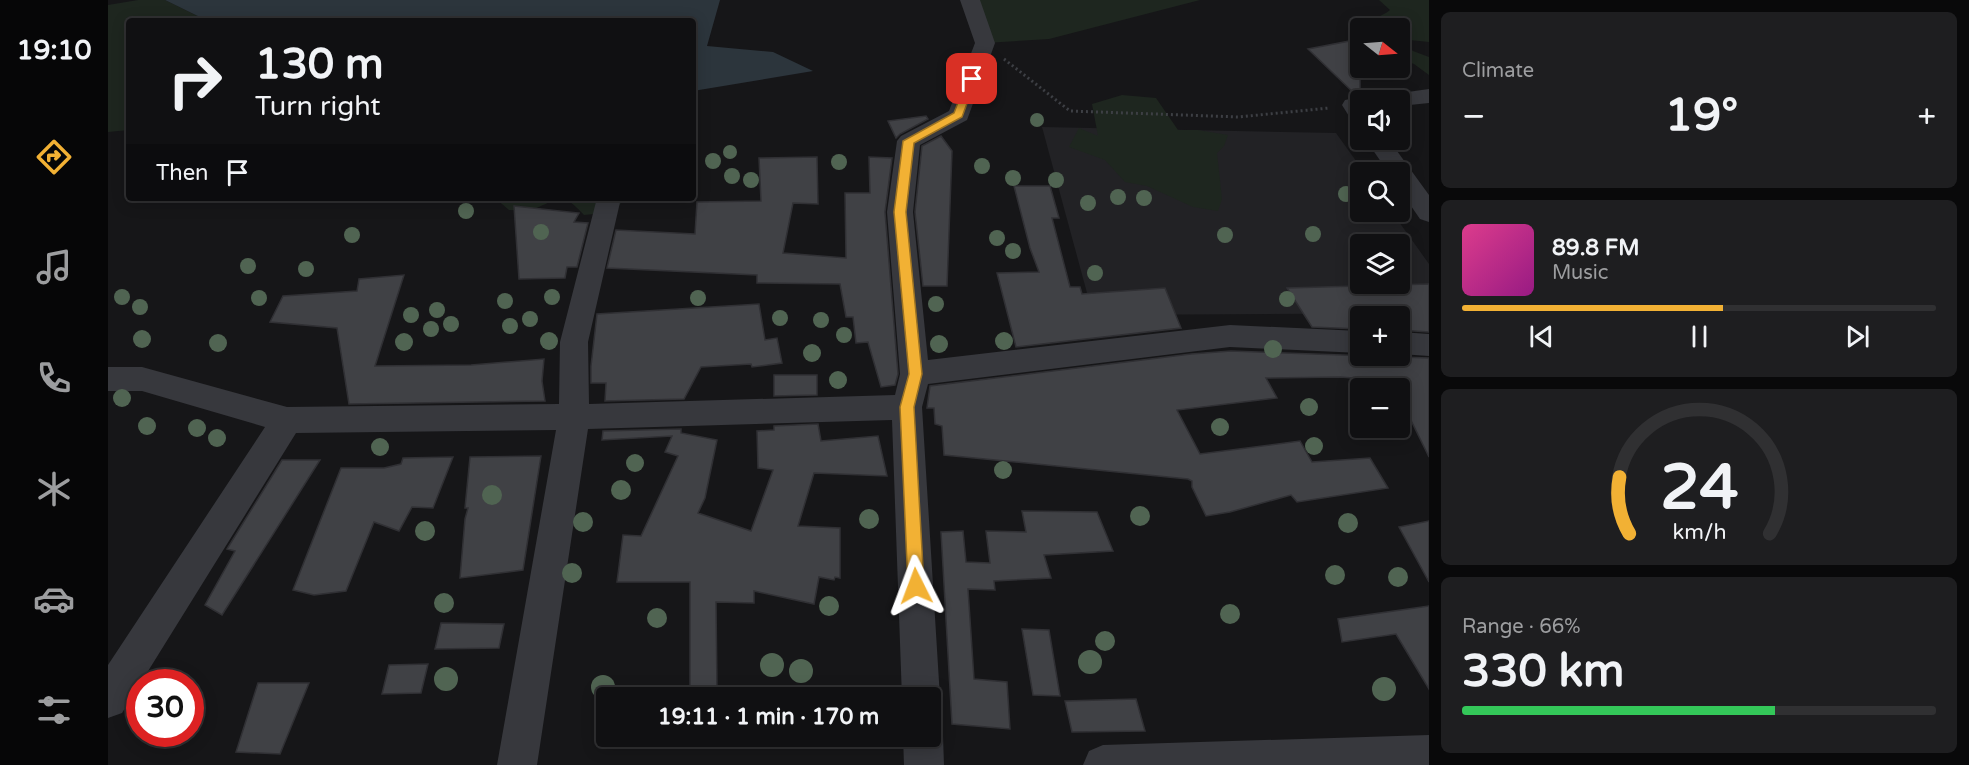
<!DOCTYPE html>
<meta charset="utf-8">
<style>
:root{--surface:#101012;--page:#1e1e20;--text:#f1f3f6;--muted:#9c9d9f;--line:#303032;--accent:#f2b134}
body{margin:0;font-family:"Varela Round",sans-serif;background:var(--page);color:var(--text);height:100vh;display:flex;flex-direction:column;font-size:22px;white-space:nowrap}
*{box-sizing:border-box;margin:0}
p{font-size:20px;color:var(--muted)}
.icon{flex:none;width:33px;height:33px;fill:none;stroke:currentColor;stroke-width:2;stroke-linecap:round;stroke-linejoin:round}
.map{position:relative;flex:1;overflow:hidden}
.panel{display:flex;flex-direction:column;gap:12px;padding:12px;background:#09090a;width:540px}
.panel>*{flex:none}
.banner{position:absolute;left:18px;top:18px;width:570px;height:183px;border-radius:6px;box-shadow:0 3px 15px #0003,0 0 0 2px var(--line);background:#101012;color:var(--text);overflow:hidden}
.needle{width:39px;rotate:107deg}
.buttons{position:absolute;left:1242px;top:18px;display:grid;gap:12px}
.buttons a{display:grid;place-items:center;width:60px;height:60px;border-radius:6px;background:var(--surface);box-shadow:0 3px 15px #0003,0 0 0 2px var(--line);font-size:30px}
.speed{position:absolute;left:18px;top:669px;display:flex;gap:12px;font-size:30px;font-weight:700;text-align:center}
.speed>*{display:grid;place-content:center;width:78px;height:78px;border-radius:50%;background:var(--surface);box-shadow:0 3px 15px #0003,0 0 0 2px var(--line);line-height:1}
.speed .limit{border:9px solid #d22;background:#fff;color:#111}
.pin{position:absolute;display:grid;place-items:center;width:51px;height:51px;color:#fff;margin:-26px;border-radius:12px;box-shadow:0 3px 9px #0006}
.me{position:absolute;width:66px;margin:-33px;rotate:357deg;stroke-linejoin:round;filter:drop-shadow(0 0 4px #0008)}
.turn{display:flex;align-items:center;gap:21px;height:126px;padding:0 30px;font-size:27px}
.turn .icon{width:78px;height:78px;stroke-width:2.5}
.turn b{display:block;font-size:42px;line-height:51px}
.then{display:flex;align-items:center;height:57px;padding:0 30px;background:#0003;gap:12px;font-size:22px}
.big{font-size:45px;font-weight:700;line-height:1.1}
.panel .widget{flex:1;display:flex;flex-direction:column;justify-content:center;gap:9px;min-width:0;padding:0 21px;border-radius:9px;background:var(--page)}
.panel .dial{align-items:center;gap:0}
.dial svg{height:156px;overflow:visible;fill:none;stroke:var(--line);stroke-width:7;stroke-linecap:round;text-anchor:middle}
.dial text{fill:var(--text);stroke:none}
.song{display:flex;align-items:center;gap:18px}
.cover{width:72px;height:72px;border-radius:9px;background:linear-gradient(135deg,hsl(330 70% 55%),hsl(310 70% 35%))}
.played{height:6px;border-radius:3px;background:linear-gradient(90deg,var(--accent) 55%,var(--line) 55%)}
.keys{display:flex;justify-content:space-around;direction:ltr}
.heat{display:flex;justify-content:space-between;align-items:center;font-size:33px;direction:ltr}
.charge{height:9px;border-radius:4px;background:linear-gradient(90deg,#34c759 66%,var(--line) 0)}
.trip{position:absolute;left:488px;top:687px;width:345px;height:60px;border-radius:6px;background:var(--surface);box-shadow:0 3px 15px #0003,0 0 0 2px var(--line);font-weight:700;line-height:60px;text-align:center}
main{display:flex;flex:1;min-height:0}
.menu{display:flex;flex-direction:column;width:108px;justify-content:space-around;align-items:center;background:#060607;color:var(--muted)}
.menu .icon{width:42px;height:42px}
.menu .on{color:var(--accent)}
.menu b{font-size:27px;color:var(--text)}
.map>svg:first-child{display:block}
.built{fill:#222225;fill-rule:evenodd}
.green{fill:#1e261f}
.water{fill:#2c353c}
.building{fill:#404145;stroke:#303034;stroke-width:1.5}
.lines{fill:none;stroke-linecap:round;stroke-linejoin:round}
.path{stroke:#3d3f44;stroke-width:3;stroke-dasharray:2 3;stroke-linecap:butt}
.minor{fill:#37383d;fill-rule:evenodd}
.tree{fill:#506452}
.route{fill:#f2b134;stroke:#9d7322;stroke-width:1.5}
</style>
<main>
<nav class="menu">
<b>19:10</b>
<svg class="icon on" aria-label="directions" viewBox="0 0 24 24"><path d="M12 3l9 9-9 9-9-9zM9 14v-3h6M13 9l2 2-2 2"/></svg>
<svg class="icon" aria-label="music" viewBox="0 0 24 24"><path d="M9 18V5l10-2v13"/><circle cx="6" cy="18" r="3"/><circle cx="16" cy="16" r="3"/></svg>
<svg class="icon" aria-label="phone" viewBox="0 0 24 24"><path d="M5 4h4l2 5-3 2q2 4 5 5l2-3 5 2v4C11 20 4 13 5 4z"/></svg>
<svg class="icon" aria-label="climate" viewBox="0 0 24 24"><path d="M12 3v18M4 7l16 10M4 17L20 7"/></svg>
<svg class="icon" aria-label="car" viewBox="0 0 24 24"><path d="M5 17H2v-5l4-1 3-4h7l3 4 3 1v5h-3M9 17h6M6 11h13"/><circle cx="7" cy="17" r="2"/><circle cx="17" cy="17" r="2"/></svg>
<svg class="icon" aria-label="filters" viewBox="0 0 24 24"><path d="M4 7h16M4 17h16"/><circle cx="9" cy="7" r="2"/><circle cx="15" cy="17" r="2"/></svg>
</nav>
<div class="map">
<svg width="1321" height="765" viewBox="0 0 1321 765">
<rect width="100%" height="100%" fill="#161618"/>
<path class="built" d="M934,127L1228,133L1256,172H1252V212H1284L1321,264V313L985,315ZM1252,244H1292V284H1252Z"/>
<path class="green" d="M30,0H57L100,21H21V130L0,132V5Z
M864,0H1092L941,39L877,43Z
M1271,0H1321V42L1292,39L1305,51L1321,57V75L1306,64L1292,59V28H1256L1250,23C1260,20 1274,17 1282,10Z
M1014,95L1048,98L1070,130H1090L1120,135L1116,146L1109,153L1114,199L1110,211L1085,207L1039,186L1017,182L997,160L961,147L971,128L990,136L984,104Z
M387,198H516L507,212L476,215C448,184 448,205 420,210C414,211 407,210 401,210Z"/>
<path class="water" d="M57,0H612L599,46L665,52L705,71L585,91V21H100Z"/>
<path class="building" d="M1252,39V95H1248L1200,49Z
M818,116L820,119L792,134L788,138L780,121Z
M833,136L844,151L839,286H815L807,212L814,146Z
M709,157L710,204L685,203L675,253L738,258L737,193H762L761,157L784,158L777,212L790,374L787,385L773,387L760,342L748,343L745,317H738L732,284L649,283V275L499,268L508,230L587,234L589,202L653,201L651,158Z
M906,186H942L951,218H944L962,287H972L974,294L1057,288L1073,328L908,347L889,273L931,272L922,248Z
M406,206L471,213L466,222L480,223L469,267H459L457,278L411,279Z
M296,275L267,366L363,365L436,359L434,381L437,401L241,404L229,328L162,322L175,296L249,291L251,279Z
M1321,284V332L1292,330V316H1252V329L1204,327L1179,288Z
M651,304L657,340L669,338L674,363L644,367L643,364L593,367L576,399L497,401L498,383H483V366L489,314Z
M1123,351L1321,358V457L1292,398V388H1287L1283,381L1232,377L1158,378L1169,398L1069,410L1092,454L1192,441L1204,462L1262,458L1280,488L1189,502L1183,495L1122,512L1098,516L1084,487V481L1080,479L836,455L834,426L827,424L826,408H819L822,386L1083,354Z
M666,375H709V395L666,396Z
M710,424L713,441L770,436L779,476L706,473L690,526L732,528V578L727,577L726,580L711,577L706,604L646,591V603L608,602L609,691L582,692V582H509L515,535L533,536L570,456L557,452L564,436L494,440L495,431L573,429V433L609,440L597,498L590,513L643,531L665,470L650,468L649,431L666,430V426Z
M433,456L415,570L352,578L357,519L360,508H357L362,457Z
M345,457L325,508L304,507L291,531L266,522L238,591L206,595L185,590L233,468H276L293,464L295,458Z
M174,460H212L114,615L97,605L127,551L119,549Z
M914,511L989,512L1005,551L936,555L943,578L886,581L887,590L860,589L866,679L899,682L902,729L844,724L833,532L855,531L858,562L882,563L878,531L918,532Z
M1321,521V582L1291,527Z
M1321,606V689L1288,634L1234,642L1230,619Z
M333,623L396,624L391,648L327,649Z
M914,629L941,630L952,696L925,695Z
M320,664L313,693L274,694L281,665Z
M150,683H201L172,754L128,752Z
M1028,699L1037,731L964,732L957,701Z"/>
<g class="lines">
<path class="path" d="M896,59L962,111L1131,117L1221,108"/>
<path class="minor" d="M852,0H872L887,43L859,120L812,145L805,212L820,360L1122,325L1252,331V353L1122,347L820,384L814,407L832,698L827,712L822,714V698H794L784,420L480,429L429,765H389L448,430L188,433L14,713L0,718V665L157,427L34,391H0V367H34L179,407L451,404L452,342L489,198H513L480,342L481,404L787,395L792,374L779,212L789,141L793,136L841,111L867,43Z
M1321,89V103L1292,106V100H1275L1278,95Z
M1252,97L1261,100H1252V123L1244,121L1234,105L1237,100Z
M1258,140H1281L1321,195V222L1312,219L1292,190V172H1280Z
M1292,332L1321,334V356L1292,354Z
M822,719L829,722L835,736L836,765H796L795,736H822Z
M1321,735V765H975L981,751L995,745Z"/>
</g>
<g class="tree">
<circle cx="929" cy="120" r="7"/>
<circle cx="622" cy="152" r="7"/>
<circle cx="605" cy="161" r="8"/>
<circle cx="731" cy="162" r="8"/>
<circle cx="874" cy="166" r="8"/>
<circle cx="624" cy="176" r="8"/>
<circle cx="905" cy="178" r="8"/>
<circle cx="643" cy="180" r="8"/>
<circle cx="948" cy="180" r="8"/>
<circle cx="1238" cy="194" r="8"/>
<circle cx="1010" cy="197" r="8"/>
<circle cx="1036" cy="198" r="8"/>
<circle cx="980" cy="203" r="8"/>
<circle cx="358" cy="211" r="8"/>
<circle cx="433" cy="232" r="8"/>
<circle cx="1205" cy="234" r="8"/>
<circle cx="244" cy="235" r="8"/>
<circle cx="1117" cy="235" r="8"/>
<circle cx="889" cy="238" r="8"/>
<circle cx="905" cy="251" r="8"/>
<circle cx="140" cy="266" r="8"/>
<circle cx="198" cy="269" r="8"/>
<circle cx="987" cy="273" r="8"/>
<circle cx="14" cy="297" r="8"/>
<circle cx="444" cy="297" r="8"/>
<circle cx="151" cy="298" r="8"/>
<circle cx="590" cy="298" r="8"/>
<circle cx="1179" cy="299" r="8"/>
<circle cx="397" cy="301" r="8"/>
<circle cx="828" cy="304" r="8"/>
<circle cx="32" cy="307" r="8"/>
<circle cx="329" cy="310" r="8"/>
<circle cx="303" cy="315" r="8"/>
<circle cx="672" cy="318" r="8"/>
<circle cx="422" cy="319" r="8"/>
<circle cx="713" cy="320" r="8"/>
<circle cx="343" cy="324" r="8"/>
<circle cx="402" cy="326" r="8"/>
<circle cx="323" cy="329" r="8"/>
<circle cx="736" cy="335" r="8"/>
<circle cx="34" cy="339" r="9"/>
<circle cx="441" cy="341" r="9"/>
<circle cx="896" cy="341" r="9"/>
<circle cx="296" cy="342" r="9"/>
<circle cx="110" cy="343" r="9"/>
<circle cx="831" cy="344" r="9"/>
<circle cx="1165" cy="349" r="9"/>
<circle cx="704" cy="353" r="9"/>
<circle cx="730" cy="380" r="9"/>
<circle cx="14" cy="398" r="9"/>
<circle cx="1201" cy="407" r="9"/>
<circle cx="39" cy="426" r="9"/>
<circle cx="1112" cy="427" r="9"/>
<circle cx="89" cy="428" r="9"/>
<circle cx="109" cy="438" r="9"/>
<circle cx="1206" cy="446" r="9"/>
<circle cx="272" cy="447" r="9"/>
<circle cx="527" cy="463" r="9"/>
<circle cx="895" cy="470" r="9"/>
<circle cx="513" cy="490" r="10"/>
<circle cx="384" cy="495" r="10"/>
<circle cx="1032" cy="516" r="10"/>
<circle cx="761" cy="519" r="10"/>
<circle cx="475" cy="522" r="10"/>
<circle cx="1240" cy="523" r="10"/>
<circle cx="317" cy="531" r="10"/>
<circle cx="464" cy="573" r="10"/>
<circle cx="1227" cy="575" r="10"/>
<circle cx="1290" cy="577" r="10"/>
<circle cx="336" cy="603" r="10"/>
<circle cx="721" cy="606" r="10"/>
<circle cx="1122" cy="614" r="10"/>
<circle cx="549" cy="618" r="10"/>
<circle cx="997" cy="641" r="10"/>
<circle cx="982" cy="662" r="12"/>
<circle cx="664" cy="665" r="12"/>
<circle cx="693" cy="671" r="12"/>
<circle cx="338" cy="679" r="12"/>
<circle cx="495" cy="687" r="12"/>
<circle cx="1276" cy="689" r="12"/>
</g>
<path class="route" d="M864,76L868,79L854,117L806,143L798,212L814,374L806,407L816,586L813,591L808,594L802,591L800,586L792,407L801,374L786,212L795,141L846,113L859,79Z"/>
</svg>
<div class="buttons">
<a><svg class="needle" viewBox="-14 -14 28 28"><path d="M0-13l5 13h-10z" fill="#e53935"/><path d="M0 13l5-13h-10z" fill="#9c9d9f"/></svg></a>
<a><svg class="icon" aria-label="sound" viewBox="0 0 24 24"><path d="M4 9h4l5-4v14l-5-4H4zM17 9q2 3 0 6"/></svg></a>
<a><svg class="icon" aria-label="search" viewBox="0 0 24 24"><circle cx="10" cy="10" r="6"/><path d="M15 15l6 6"/></svg></a>
<a><svg class="icon" aria-label="layers" viewBox="0 0 24 24"><path d="M12 4l9 5-9 5-9-5zM3 14l9 5 9-5"/></svg></a>
<a>+</a>
<a>−</a>
</div>
<div class="speed"><div class="limit">30</div></div>
<div class="pin" style="left:864px;top:79px;background:#d93025"><svg class="icon" aria-label="arrive" viewBox="0 0 24 24"><path d="M6 21V4h12l-3 4 3 4H6"/></svg></div>
<svg class="me" style="left:808px;top:586px" viewBox="-20 -20 40 40"><path d="M0-17L14 15 0 8-14 15z" fill="#f2b134" stroke="#fff" stroke-width="4"/></svg>
<div class="trip">19:11 · 1 min · 170 m</div>
<div class="banner">
<div class="turn"><svg class="icon" aria-label="right" viewBox="0 0 24 24"><path d="M7 20v-9h11M14 6l5 5-5 5"/></svg><div><b>130 m</b>Turn right</div></div>
<div class="then">Then<svg class="icon" aria-label="arrive" viewBox="0 0 24 24"><path d="M6 21V4h12l-3 4 3 4H6"/></svg></div>
</div>
</div>
<section class="panel">
<div class="widget"><p>Climate</p>
<div class="heat"><a>−</a><b class="big">19°</b><a>+</a></div>
</div>
<div class="widget">
<div class="song"><i class="cover"></i><div><b>89.8 FM</b><p>Music</p></div></div>
<div class="played"></div>
<div class="keys"><svg class="icon" aria-label="previous" viewBox="0 0 24 24"><path d="M18 5L8 12l10 7zM5 5v14"/></svg><svg class="icon" aria-label="pause" viewBox="0 0 24 24"><path d="M8 5v14M16 5v14"/></svg><svg class="icon" aria-label="next" viewBox="0 0 24 24"><path d="M6 5l10 7-10 7zM19 5v14"/></svg></div>
</div>
<div class="widget dial"><svg viewBox="0 0 100 80">
<path d="M14 69A42 42 0 1 1 86 69"/>
<path d="M14 69A42 42 0 0 1 9 40" stroke="#f2b134"/>
<text x="50" y="56" font-size="32" font-weight="700">24</text>
<text x="50" y="72" font-size="11">km/h</text>
</svg></div>
<div class="widget"><p>Range · 66%</p><b class="big">330 km</b><div class="charge"></div></div>
</section>
</main>
